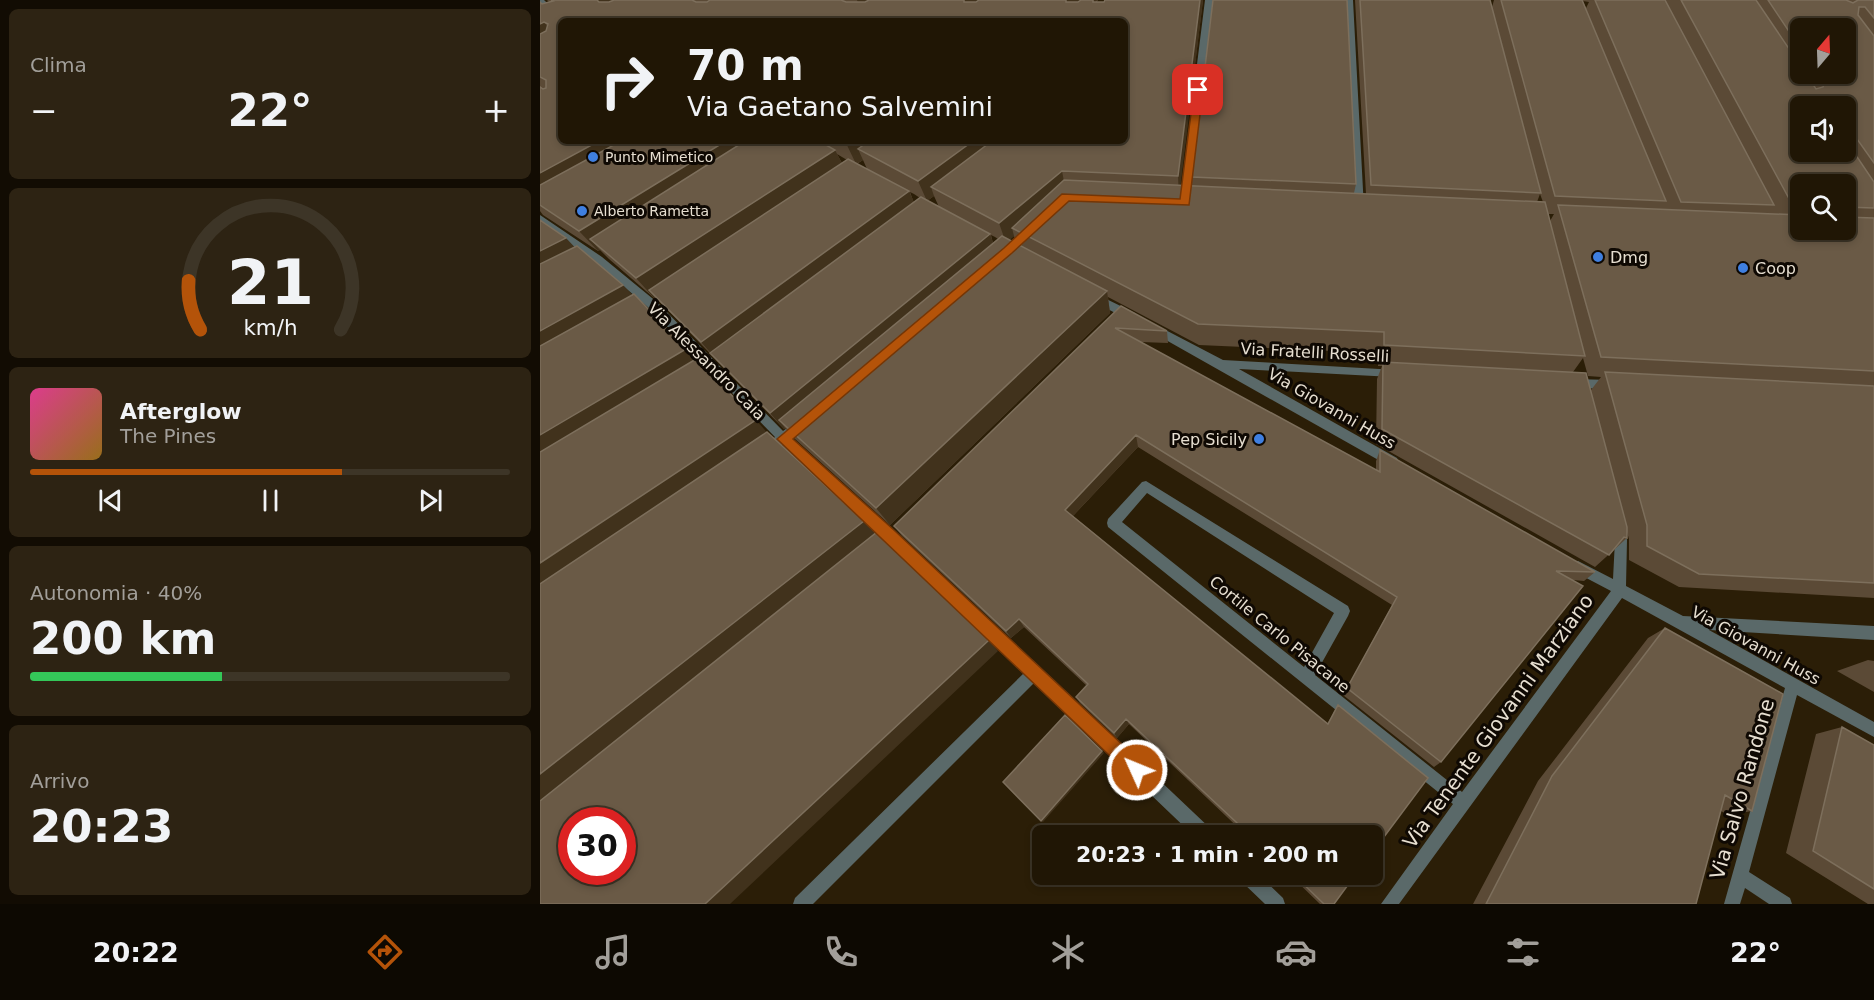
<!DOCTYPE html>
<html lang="it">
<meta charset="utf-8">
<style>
:root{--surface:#201605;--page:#2d2313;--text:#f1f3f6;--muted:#a29f9a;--line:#3d3527;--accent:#b45309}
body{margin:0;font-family:"DejaVu Sans",sans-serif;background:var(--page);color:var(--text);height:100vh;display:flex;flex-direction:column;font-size:22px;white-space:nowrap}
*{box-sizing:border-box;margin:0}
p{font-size:20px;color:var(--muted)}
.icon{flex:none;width:33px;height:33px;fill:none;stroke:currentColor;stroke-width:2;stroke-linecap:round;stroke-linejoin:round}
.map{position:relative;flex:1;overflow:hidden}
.panel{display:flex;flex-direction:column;gap:9px;padding:9px;background:#120c03;width:540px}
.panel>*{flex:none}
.guide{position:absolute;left:18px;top:18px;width:570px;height:126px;border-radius:9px;box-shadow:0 3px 9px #0003,0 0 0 2px var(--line);background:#201605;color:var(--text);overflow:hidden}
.needle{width:39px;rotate:19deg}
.fabs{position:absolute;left:1250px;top:18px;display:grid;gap:12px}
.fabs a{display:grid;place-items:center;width:66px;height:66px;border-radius:9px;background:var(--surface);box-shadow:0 3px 9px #0003,0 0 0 2px var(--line);font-size:30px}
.speed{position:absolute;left:18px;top:807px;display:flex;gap:12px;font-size:30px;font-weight:700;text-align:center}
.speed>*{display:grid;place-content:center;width:78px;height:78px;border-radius:50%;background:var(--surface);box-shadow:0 3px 9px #0003,0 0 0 2px var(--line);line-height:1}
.speed .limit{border:9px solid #d22;background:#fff;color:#111}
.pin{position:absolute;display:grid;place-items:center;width:51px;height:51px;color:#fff;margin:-26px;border-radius:12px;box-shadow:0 3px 9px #0006}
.me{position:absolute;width:66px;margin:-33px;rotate:314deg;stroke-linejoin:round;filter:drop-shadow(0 0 4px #0008)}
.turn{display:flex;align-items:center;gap:21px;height:126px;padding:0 30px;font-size:27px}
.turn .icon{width:78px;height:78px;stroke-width:2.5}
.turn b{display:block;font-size:42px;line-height:51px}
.big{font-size:45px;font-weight:800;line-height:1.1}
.panel .card{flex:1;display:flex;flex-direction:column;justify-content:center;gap:9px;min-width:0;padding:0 21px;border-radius:9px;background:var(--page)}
.panel .dial{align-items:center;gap:0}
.dial svg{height:156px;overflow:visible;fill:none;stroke:var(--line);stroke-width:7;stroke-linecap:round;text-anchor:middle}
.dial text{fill:var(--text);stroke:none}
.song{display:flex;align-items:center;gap:18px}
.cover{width:72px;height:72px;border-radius:9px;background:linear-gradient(135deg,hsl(330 70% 55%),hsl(40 70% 35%))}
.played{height:6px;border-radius:3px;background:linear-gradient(90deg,var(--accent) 65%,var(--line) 65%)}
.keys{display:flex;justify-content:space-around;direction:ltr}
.heat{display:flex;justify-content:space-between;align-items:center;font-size:33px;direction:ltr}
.charge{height:9px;border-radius:4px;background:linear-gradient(90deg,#34c759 40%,var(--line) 0)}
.trip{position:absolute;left:492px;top:825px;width:351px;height:60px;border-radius:9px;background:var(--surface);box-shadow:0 3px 9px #0003,0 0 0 2px var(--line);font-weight:800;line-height:60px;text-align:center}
.tab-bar{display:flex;height:96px;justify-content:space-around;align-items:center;background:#0d0902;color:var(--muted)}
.tab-bar .icon{width:42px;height:42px}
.tab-bar .on{color:var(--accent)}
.tab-bar b{font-size:27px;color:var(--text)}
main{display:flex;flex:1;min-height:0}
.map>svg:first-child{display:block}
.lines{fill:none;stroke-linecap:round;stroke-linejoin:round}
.minor{fill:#5a6969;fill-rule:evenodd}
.wall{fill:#5b4a36;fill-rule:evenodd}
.shaded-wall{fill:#41321c}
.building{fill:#6a5a46;stroke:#7d6f5c;stroke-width:1.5;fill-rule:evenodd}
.route{fill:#b45309;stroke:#753606;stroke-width:1.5}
.shop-dot{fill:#3f7fe0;stroke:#0f0903;stroke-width:2}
.labels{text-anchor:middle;stroke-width:6;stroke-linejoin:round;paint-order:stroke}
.far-poi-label{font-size:14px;fill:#e7dfd1;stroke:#0f0903;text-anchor:start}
.poi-label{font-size:16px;fill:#e7dfd1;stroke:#0f0903;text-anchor:start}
.street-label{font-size:16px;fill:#e7dfd1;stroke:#0f0903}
.near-street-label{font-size:20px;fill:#e7dfd1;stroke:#0f0903}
</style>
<main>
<section class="panel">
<div class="card"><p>Clima</p>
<div class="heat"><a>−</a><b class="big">22°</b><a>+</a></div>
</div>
<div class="card dial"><svg viewBox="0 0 100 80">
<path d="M14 69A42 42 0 1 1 86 69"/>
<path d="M14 69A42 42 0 0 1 8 44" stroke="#b45309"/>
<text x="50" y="56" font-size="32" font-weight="700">21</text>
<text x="50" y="72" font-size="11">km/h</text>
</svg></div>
<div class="card">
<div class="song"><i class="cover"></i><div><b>Afterglow</b><p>The Pines</p></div></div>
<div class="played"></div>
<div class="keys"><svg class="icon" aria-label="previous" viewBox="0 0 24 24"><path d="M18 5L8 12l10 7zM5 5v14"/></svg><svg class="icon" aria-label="pause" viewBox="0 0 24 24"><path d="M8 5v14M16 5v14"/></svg><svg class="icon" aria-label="next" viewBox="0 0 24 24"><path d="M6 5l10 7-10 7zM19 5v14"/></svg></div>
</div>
<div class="card"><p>Autonomia · 40%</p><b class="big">200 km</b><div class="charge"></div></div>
<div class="card"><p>Arrivo</p><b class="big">20:23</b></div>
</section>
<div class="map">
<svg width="1334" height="904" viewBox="0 0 1334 904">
<rect width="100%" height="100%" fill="#2b1e07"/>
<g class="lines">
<path class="minor" d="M0,0H4L26,21L19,23L0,4Z
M665,0H673L650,201L645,204L640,201Z
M805,0H813L824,209L819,212L814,209Z
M0,215L62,257L118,303L243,431L258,420H266L268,423L251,438L500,667L672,830L674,836H654L494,683L273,904H253L255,898L484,673L242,445L230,455H222L220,451L235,437L110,309L54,261L0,223Z
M556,294L595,313L596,316L595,319H587L552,301L551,298Z
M614,324L683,360L857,370L859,373L857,376L853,377L699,369L857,458L859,462L857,466L853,467L849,466L610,331L609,328Z
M1033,379L1072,380L1078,385L1072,390L1033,387L1027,383Z
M606,481L808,606L810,611L808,616L775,675L922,792L1071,591L1033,571L1031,567L1033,563L1038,561L1073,579L1075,540L1072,527L1073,523L1078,521L1083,523L1087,540L1086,586L1143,616L1334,626V640L1169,630L1334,722V737L1257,695L1209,872L1250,898L1252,904H1229L1205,888L1200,904H1184L1245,688L1082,598L859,904H841L913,804L568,527L567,523L568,519L602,482ZM607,493L794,613L764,667L582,522Z
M698,874H718L743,898L745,904H725L700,880Z"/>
</g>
<path class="wall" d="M7,0H558L557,2H564L565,0H663L640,185L652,186V177L816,184L814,193L826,194L815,0H950L952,7L954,0H1334V598L1139,587L1089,560V539L1087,532V538L1055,567L836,444L837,379L842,366H838V353L659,345L568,297L570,313L350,525L255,439L245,428L244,429L115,297L114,298L69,259L60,250L58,251L3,215L0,211V2L2,4L9,2ZM1043,1L1049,2L1046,8ZM21,21L585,141H21ZM1260,28L1305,74H1260ZM1305,106V152H1260ZM297,154L307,160L302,163ZM323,160L327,169L317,164ZM1260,184H1305V230H1260ZM370,192L374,194L380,198L374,203ZM1000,194L1003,202H997ZM394,196L399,207L387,201ZM1008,214H1014L1010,221ZM451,235L455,237L458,239L453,243ZM474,236L476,244L469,240ZM1043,358L1048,376L1061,377L1051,390L1033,372Z
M581,306L627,331L628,343L601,342L836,470V461L840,450L1055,572L1044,581L1033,580L901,762L894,767L803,695L852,605L598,447L533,516L787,724L798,705L832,836H707L589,724L577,738L540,703L536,697L547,686L484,627L471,638L362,536L354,526Z
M1125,628L1212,811L1188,815L1181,811L1156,904H933L998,781L1108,638Z
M1328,660L1334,661V692L1297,671Z
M1302,727L1334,745V904H1328L1246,853L1276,734Z
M749,874H816L794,904H780Z"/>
<path class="shaded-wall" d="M57,0H112L71,21Z
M317,0H348L324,18Z
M424,0H459L430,21Z
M526,0H558L556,1L558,12L530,19Z
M660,0H663L639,197L638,176Z
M4,22L20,43L0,52V24Z
M59,141H81L0,189V173Z
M186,141H232L50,239L60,250L58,251L39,231Z
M310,141H351L318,149L323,160L316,164L306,143Z
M433,141H467L391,187L394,196L387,201L378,181Z
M295,150L306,171L109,290L115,297L114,298L96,278Z
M522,171L526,192L472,228L474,236L466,243L459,223Z
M369,191L377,209L176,359L161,342Z
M450,234L456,251L239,420L245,428L244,429L230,413Z
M26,238L46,259L0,281V251Z
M83,285L102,305L0,363V331Z
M567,291L570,313L350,525L336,508Z
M146,349L163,368L0,467V435Z
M216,420L232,438L0,595V563Z
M596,435L598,447L529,520L525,510Z
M324,521L338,536L0,805V774Z
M479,619L484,627L471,638L466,631Z
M449,640L458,651L190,904H165Z
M586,719L589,724L577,738L574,733Z
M562,751L564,753L503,822L501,821Z"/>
<path class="building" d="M11,0H57L59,2H69L74,0H152L156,2H167L170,0H301L306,2H325L329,0H424V2H436L439,0H526V2H538L541,0H553V2H564L565,0H660L638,176L522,171L459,223L391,187L452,141H585V21H21V141H59L0,173V87L3,89L6,88V80L0,77V34L6,31L8,24L4,22L0,24V2L2,4L13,1Z
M673,0H807L816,184L652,177Z
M820,0H950L1001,193L831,185Z
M961,0H1042L1126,201L1015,196Z
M1055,0H1125L1234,205L1141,202Z
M1141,0H1216L1260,65V74H1266L1276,89L1283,87L1284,84L1277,74H1305V28H1260V48L1228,0H1306L1313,3L1318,0H1334V18L1325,7H1319L1318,15L1334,36V163L1310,129H1305V106H1260V152H1305V139L1334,182V208L1305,207V184H1260V205L1252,204Z
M81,141H186L39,231L0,205V185Z
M205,141H279L295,150L96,278L50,239Z
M329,141H433L378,181L318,149Z
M308,159L369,191L161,342L109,290Z
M524,180L1005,202L1045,356L844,345V332L658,324L472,228Z
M381,197L450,234L230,413L170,353Z
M1018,205L1260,215V230H1305V217L1334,218V371L1061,357Z
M0,220L26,238L0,251Z
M462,236L567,291L336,508L239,420Z
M37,246L83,285L0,331V264Z
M94,294L146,349L0,435V346Z
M581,306L627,331L575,328L840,472V450L1055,572L1016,571L1043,586L901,762L807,688L857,597L596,435L525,510L788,724L798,705L888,778L832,853V836H711L586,719L574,733L536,697L548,684L479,619L466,631L354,526Z
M156,359L216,420L0,563V452Z
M843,362L1046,373L1087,527V538L1084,537L1069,555L842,429Z
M1065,372L1334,386V583L1159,574L1107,546V525Z
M227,432L324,521L0,774V584Z
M337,532L449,640L165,904H0V801ZM32,820H82V872H32Z
M1125,628L1243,694L1212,811L1185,795L1156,904H946L1012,776Z
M525,715L562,751L501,821L463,782Z
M1302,727L1334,745V889L1273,851Z
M753,874H816L794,904H784Z"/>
<path class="route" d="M658,87L663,90L649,205L529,201L472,253L253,439L355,531L603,764L606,770L603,776L597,779L591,776L237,439L464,248L522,194L640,199L654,90Z"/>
<g class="shop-dot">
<circle cx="53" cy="157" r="6"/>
<circle cx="42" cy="211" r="6"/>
<circle cx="1058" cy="257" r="6"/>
<circle cx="1203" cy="268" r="6"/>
<circle cx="719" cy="439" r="6"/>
</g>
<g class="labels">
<g class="far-poi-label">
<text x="65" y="162">Punto Mimetico</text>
<text x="54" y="216">Alberto Rametta</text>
</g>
<g class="poi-label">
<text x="1070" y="263">Dmg</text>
<text x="1215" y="274">Coop</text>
<text x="707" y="445" text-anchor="end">Pep Sicily</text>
</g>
<g class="street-label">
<text transform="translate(775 352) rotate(3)" y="6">Via Fratelli Rosselli</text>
<text transform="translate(167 361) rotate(45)" y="6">Via Alessandro Caia</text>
<text transform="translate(792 408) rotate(30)" y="6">Via Giovanni Huss</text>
<text transform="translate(740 634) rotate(39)" y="6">Cortile Carlo Pisacane</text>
<text transform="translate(1216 645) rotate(29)" y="6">Via Giovanni Huss</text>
</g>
<g class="near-street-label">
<text transform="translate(958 721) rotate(-54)" y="7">Via Tenente Giovanni Marziano</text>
<text transform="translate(1202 789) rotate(-74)" y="7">Via Salvo Randone</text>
</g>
</g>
</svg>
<div class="fabs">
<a><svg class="needle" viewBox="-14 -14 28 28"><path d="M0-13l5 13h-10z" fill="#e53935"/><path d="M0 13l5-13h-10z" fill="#a29f9a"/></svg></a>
<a><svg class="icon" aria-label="sound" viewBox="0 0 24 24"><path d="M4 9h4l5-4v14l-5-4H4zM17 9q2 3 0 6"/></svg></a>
<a><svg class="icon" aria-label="search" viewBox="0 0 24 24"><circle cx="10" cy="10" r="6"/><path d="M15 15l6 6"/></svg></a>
</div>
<div class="speed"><div class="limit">30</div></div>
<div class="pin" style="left:658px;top:90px;background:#d93025"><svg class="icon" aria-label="arrive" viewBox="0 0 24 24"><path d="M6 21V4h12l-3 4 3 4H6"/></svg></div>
<svg class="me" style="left:597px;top:770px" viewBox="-20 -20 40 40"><circle r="17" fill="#b45309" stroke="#fff" stroke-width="3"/><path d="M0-11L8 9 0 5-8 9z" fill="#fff"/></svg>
<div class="trip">20:23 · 1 min · 200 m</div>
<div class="guide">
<div class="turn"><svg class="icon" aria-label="right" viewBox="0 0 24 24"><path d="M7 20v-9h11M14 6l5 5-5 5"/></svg><div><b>70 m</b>Via Gaetano Salvemini</div></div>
</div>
</div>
</main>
<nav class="tab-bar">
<b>20:22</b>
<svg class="icon on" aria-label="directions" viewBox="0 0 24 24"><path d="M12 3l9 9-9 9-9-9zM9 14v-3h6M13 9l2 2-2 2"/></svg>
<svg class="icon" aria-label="music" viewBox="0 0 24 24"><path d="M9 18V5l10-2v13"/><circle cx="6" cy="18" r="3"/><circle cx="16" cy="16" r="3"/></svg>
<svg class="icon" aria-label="phone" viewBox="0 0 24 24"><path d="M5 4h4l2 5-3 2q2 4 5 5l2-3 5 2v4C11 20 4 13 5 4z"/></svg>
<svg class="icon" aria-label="climate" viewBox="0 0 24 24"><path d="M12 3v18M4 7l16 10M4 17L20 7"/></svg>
<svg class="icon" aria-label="car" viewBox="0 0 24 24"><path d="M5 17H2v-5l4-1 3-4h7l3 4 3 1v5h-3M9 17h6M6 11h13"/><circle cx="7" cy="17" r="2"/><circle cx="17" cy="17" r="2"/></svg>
<svg class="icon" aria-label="filters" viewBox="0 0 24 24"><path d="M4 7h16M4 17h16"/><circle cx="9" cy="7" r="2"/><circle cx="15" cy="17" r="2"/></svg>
<b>22°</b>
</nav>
